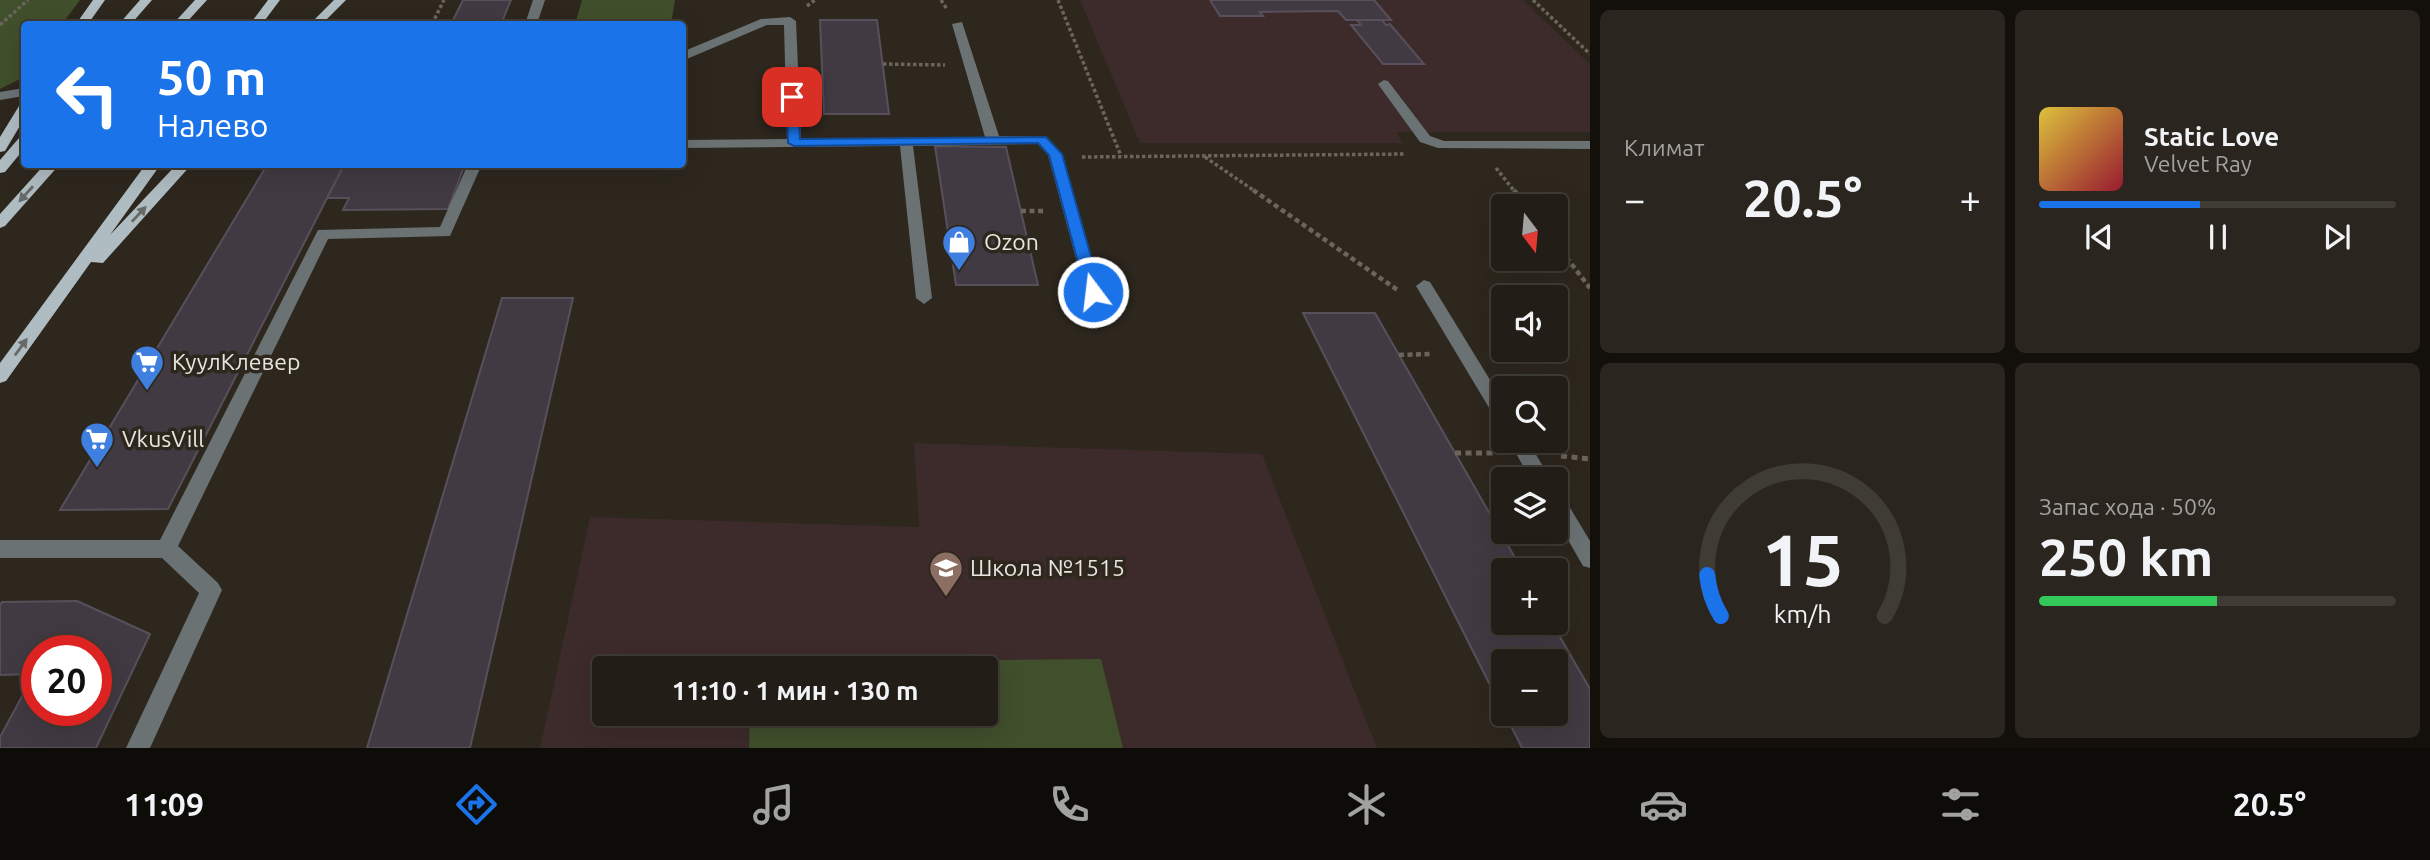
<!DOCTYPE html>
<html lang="ru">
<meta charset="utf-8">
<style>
:root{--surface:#221d16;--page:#2a261f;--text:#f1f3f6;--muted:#a2a2a1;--line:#3f3b35;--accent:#1a73e8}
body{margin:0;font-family:Ubuntu,sans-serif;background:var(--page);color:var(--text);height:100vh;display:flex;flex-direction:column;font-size:26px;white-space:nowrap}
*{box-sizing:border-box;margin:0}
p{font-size:23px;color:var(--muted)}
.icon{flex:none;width:38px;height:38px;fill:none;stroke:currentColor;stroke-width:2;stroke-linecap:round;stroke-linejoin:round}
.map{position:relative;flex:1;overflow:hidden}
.panel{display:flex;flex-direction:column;gap:10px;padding:10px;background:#13100c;width:840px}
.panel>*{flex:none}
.top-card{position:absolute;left:21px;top:21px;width:665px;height:147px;border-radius:7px;box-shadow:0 7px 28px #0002,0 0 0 2px var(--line);background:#1a73e8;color:#fff;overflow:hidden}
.needle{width:46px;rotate:164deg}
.tools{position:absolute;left:1491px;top:194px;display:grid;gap:14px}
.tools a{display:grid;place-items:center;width:77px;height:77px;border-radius:7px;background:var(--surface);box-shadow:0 7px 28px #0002,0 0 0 2px var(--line);font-size:35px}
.speed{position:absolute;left:21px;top:635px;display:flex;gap:14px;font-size:35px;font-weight:700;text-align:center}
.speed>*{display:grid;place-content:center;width:91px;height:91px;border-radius:50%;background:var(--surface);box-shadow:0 7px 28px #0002,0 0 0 2px var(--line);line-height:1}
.speed .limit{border:10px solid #d22;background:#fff;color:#111}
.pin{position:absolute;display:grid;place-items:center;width:60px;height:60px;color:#fff;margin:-30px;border-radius:14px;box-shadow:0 4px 10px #0006}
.me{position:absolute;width:77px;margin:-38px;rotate:345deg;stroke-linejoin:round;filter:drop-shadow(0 0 5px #0008)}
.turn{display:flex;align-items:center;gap:24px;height:147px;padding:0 21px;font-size:32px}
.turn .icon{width:91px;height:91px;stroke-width:2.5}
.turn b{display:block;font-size:49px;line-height:60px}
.big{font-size:52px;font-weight:700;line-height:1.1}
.panel .card{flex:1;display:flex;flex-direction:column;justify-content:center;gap:10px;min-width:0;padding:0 24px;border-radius:10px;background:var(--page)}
.panel .dial{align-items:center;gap:0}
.dial svg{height:182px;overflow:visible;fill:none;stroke:var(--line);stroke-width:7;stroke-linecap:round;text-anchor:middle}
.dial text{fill:var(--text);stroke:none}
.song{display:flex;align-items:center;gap:21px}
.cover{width:84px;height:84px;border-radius:10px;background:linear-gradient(135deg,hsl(50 70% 55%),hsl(350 70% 35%))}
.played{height:7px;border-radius:4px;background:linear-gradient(90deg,var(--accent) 45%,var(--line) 45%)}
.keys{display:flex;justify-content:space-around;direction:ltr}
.heat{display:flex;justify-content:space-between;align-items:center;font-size:38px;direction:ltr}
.charge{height:10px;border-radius:5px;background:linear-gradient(90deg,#34c759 50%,var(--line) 0)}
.panel .tiles{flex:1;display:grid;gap:10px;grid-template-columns:repeat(2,1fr)}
.trip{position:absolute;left:592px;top:656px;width:406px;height:70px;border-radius:7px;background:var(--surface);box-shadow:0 7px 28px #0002,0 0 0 2px var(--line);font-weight:700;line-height:70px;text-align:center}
.menu{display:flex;height:112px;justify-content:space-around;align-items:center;background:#0e0c09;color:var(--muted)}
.menu .icon{width:49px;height:49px}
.menu .on{color:var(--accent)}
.menu b{font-size:32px;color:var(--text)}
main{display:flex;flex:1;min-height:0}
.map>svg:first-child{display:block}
.education{fill:#3d2a2b;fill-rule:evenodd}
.green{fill:#404f2c}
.building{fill:#413a43;stroke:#57505a;stroke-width:2;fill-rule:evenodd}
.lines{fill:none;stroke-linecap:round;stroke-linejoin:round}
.path-far2{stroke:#6b655d;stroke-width:3.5;stroke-dasharray:3.5 2.5;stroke-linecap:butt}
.path-far1{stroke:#6b655d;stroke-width:4.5;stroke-dasharray:5 3.5;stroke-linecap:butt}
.path{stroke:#6b655d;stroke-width:5;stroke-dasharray:6 4.5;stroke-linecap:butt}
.minor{fill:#6b7274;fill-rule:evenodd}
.major{fill:#afbcc1;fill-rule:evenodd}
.oneway{fill:#686a67}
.route{fill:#1a73e8;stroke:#114b97;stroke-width:2}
.labels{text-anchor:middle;stroke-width:7;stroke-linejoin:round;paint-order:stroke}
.poi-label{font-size:23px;fill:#e9e5df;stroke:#2d271e;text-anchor:start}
</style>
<main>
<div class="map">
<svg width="1590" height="748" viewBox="0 0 1590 748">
<rect width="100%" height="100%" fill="#2d271e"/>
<path class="education" d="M1080,0H1523L1590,64V132H1396L1403,143H1140Z
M914,443L1262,454L1377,748H540L590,517L919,527ZM604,668H985V714H604Z"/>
<path class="green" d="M0,0H80L62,24H24V77L0,89Z
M582,0H675L671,24H575Z
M1101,659L1123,748H749L750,714H985V668H751V662Z"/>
<path class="building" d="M463,0H511L501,24H451Z
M1210,0H1374L1391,20H1346L1338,11L1260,12L1263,16H1220Z
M820,20H877L889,114H824Z
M1357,20H1382L1386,25L1390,24L1424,64H1383L1351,25H1361Z
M935,146L1006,147L1038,285H956Z
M267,164H465L448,209L343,210L349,198H327L344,165Z
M267,165H344L168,509L60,510Z
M502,298H573L470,748H367Z
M1303,313H1375L1522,570H1503V623H1552L1590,689V748H1522L1505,714H1556V662H1503V711Z
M77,601L150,634L96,748H0V737L34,674L0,675V605L2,602ZM37,651H96V710H37Z"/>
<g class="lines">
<path class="path-far2" d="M941,0L947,9
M1058,0L1121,156
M1533,0L1590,54
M807,6L815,0
M432,24L444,0
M0,25L28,0
M883,64L945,65
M1082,157L1405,154
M1205,157L1256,192
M1496,168L1515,192"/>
<path class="path-far1" d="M1253,190L1399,291
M1514,190L1526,206
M1021,211H1045
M1556,244L1590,288
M1399,355L1433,354"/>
<path class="path" d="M1455,453H1493
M1561,456L1590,459
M1521,568H1562"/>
<path class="minor" d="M533,0H545L537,24H525Z
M761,19L790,17L796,21L801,139L985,137L952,24L962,22L999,136L1047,137L1062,154L1101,292L1099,296H1087L1085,292L1048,155L1038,144L913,146L932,298L924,304L916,298L900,146L682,148V140L787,139L784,25H767L682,61V52Z
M1384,80L1388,81L1430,136L1444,141H1590V149L1438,148L1420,142L1378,84Z
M24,88V96L0,100V92Z
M468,164H482L450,236L328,239L178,546L218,583L222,590L150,748H126L199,593L162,558H0V540H160L318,230L440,227Z
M1424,280L1430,282L1503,401V423L1497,421L1416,286Z
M1509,441H1528L1551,480H1531Z
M1556,494L1563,496L1590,541V568L1583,566L1556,519Z"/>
<path class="major" d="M93,0H105L88,24H76Z
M140,0H152L131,24H119Z
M195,0H207L185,24H173Z
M268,0H280L262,24H250Z
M334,0H346L322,24H310Z
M24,105V119L5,151L0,152V137L19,106Z
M24,137V149L5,172L0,173V160L19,138Z
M45,164H60L5,226L0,228V214Z
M146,164H161L110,235L177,164H192L103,263L91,262L6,381L0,383V363Z"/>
</g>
<defs><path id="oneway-solid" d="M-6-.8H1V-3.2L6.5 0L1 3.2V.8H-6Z" transform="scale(1.75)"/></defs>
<g class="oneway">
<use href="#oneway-solid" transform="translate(26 194) rotate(132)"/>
<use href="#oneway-solid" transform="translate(139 214) rotate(-47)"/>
<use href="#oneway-solid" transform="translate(21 347) rotate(-54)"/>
</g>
<path class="route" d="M792,94L798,97L800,139L1046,137L1062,154L1101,292L1099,296L1093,298L1086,292L1049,155L1038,143L794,146L788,143L787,97Z"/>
<defs>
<g id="shop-pin" transform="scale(1.75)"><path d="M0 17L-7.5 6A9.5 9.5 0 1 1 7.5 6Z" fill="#3f7fe0" stroke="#2d271e"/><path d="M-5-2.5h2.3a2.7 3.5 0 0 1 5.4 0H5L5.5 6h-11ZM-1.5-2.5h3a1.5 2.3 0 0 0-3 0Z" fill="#fff"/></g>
<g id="supermarket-pin" transform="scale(1.75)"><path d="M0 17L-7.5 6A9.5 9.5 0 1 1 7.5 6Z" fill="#3f7fe0" stroke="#2d271e"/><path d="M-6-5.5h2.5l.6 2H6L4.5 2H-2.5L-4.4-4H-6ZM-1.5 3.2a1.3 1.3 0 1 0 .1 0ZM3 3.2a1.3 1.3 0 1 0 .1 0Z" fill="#fff"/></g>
<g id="school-pin" transform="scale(1.75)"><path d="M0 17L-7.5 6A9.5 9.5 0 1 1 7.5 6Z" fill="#8d6e63" stroke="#2d271e"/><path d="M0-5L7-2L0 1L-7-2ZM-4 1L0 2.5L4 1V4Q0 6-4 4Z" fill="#fff"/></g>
</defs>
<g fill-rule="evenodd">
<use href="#shop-pin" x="959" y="242"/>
<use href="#supermarket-pin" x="147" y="362"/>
<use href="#supermarket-pin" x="97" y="439"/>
<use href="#school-pin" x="946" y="568"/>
</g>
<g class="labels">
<g class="poi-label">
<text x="984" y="250">Ozon</text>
<text x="172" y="370">КуулКлевер</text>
<text x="122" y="447">VkusVill</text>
<text x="970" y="576">Школа №1515</text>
</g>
</g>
</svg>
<div class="tools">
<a><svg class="needle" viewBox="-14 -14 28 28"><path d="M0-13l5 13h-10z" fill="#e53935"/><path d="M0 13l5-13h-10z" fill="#a2a2a1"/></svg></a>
<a><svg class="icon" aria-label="sound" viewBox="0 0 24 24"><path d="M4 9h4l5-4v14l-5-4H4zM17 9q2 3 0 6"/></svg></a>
<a><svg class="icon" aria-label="search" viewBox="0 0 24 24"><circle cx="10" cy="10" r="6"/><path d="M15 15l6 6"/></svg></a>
<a><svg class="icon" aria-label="layers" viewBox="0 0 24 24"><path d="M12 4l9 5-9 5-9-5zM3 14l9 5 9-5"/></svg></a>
<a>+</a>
<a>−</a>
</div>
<div class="speed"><div class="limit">20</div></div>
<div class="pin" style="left:792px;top:97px;background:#d93025"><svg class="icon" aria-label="arrive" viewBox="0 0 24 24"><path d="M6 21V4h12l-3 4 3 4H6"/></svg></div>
<svg class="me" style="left:1093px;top:292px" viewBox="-20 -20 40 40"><circle r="17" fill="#1a73e8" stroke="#fff" stroke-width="3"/><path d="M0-11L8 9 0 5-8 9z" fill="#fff"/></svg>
<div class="trip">11:10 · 1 мин · 130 m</div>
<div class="top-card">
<div class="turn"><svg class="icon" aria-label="left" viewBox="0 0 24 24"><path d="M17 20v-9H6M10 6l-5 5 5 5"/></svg><div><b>50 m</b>Налево</div></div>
</div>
</div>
<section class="panel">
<div class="tiles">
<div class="card"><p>Климат</p>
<div class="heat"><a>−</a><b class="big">20.5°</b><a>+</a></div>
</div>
<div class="card">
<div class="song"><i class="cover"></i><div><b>Static Love</b><p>Velvet Ray</p></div></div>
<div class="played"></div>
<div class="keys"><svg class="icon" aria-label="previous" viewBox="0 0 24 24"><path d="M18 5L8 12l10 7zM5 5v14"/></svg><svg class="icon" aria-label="pause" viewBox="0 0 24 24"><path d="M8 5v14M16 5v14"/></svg><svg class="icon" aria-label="next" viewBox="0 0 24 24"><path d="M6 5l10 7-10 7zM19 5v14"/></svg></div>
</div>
<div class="card dial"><svg viewBox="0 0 100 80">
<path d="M14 69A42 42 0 1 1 86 69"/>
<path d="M14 69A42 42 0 0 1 8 51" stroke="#1a73e8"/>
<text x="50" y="56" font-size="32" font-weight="700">15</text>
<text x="50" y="72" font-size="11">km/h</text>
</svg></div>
<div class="card"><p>Запас хода · 50%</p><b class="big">250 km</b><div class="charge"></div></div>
</div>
</section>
</main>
<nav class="menu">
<b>11:09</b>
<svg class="icon on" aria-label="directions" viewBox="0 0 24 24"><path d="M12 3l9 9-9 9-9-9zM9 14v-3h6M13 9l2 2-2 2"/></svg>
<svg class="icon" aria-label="music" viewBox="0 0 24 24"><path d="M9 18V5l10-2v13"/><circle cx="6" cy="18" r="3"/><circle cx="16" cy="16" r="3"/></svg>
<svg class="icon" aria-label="phone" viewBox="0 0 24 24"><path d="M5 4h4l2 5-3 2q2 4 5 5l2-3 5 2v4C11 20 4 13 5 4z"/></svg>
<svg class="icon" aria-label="climate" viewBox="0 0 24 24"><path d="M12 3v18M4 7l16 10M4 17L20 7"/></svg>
<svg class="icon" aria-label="car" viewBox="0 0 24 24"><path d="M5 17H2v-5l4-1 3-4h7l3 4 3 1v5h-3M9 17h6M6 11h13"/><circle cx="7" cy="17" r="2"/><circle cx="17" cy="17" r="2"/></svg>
<svg class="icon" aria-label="filters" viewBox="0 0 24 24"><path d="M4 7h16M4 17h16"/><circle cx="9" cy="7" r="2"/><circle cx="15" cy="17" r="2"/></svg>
<b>20.5°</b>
</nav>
